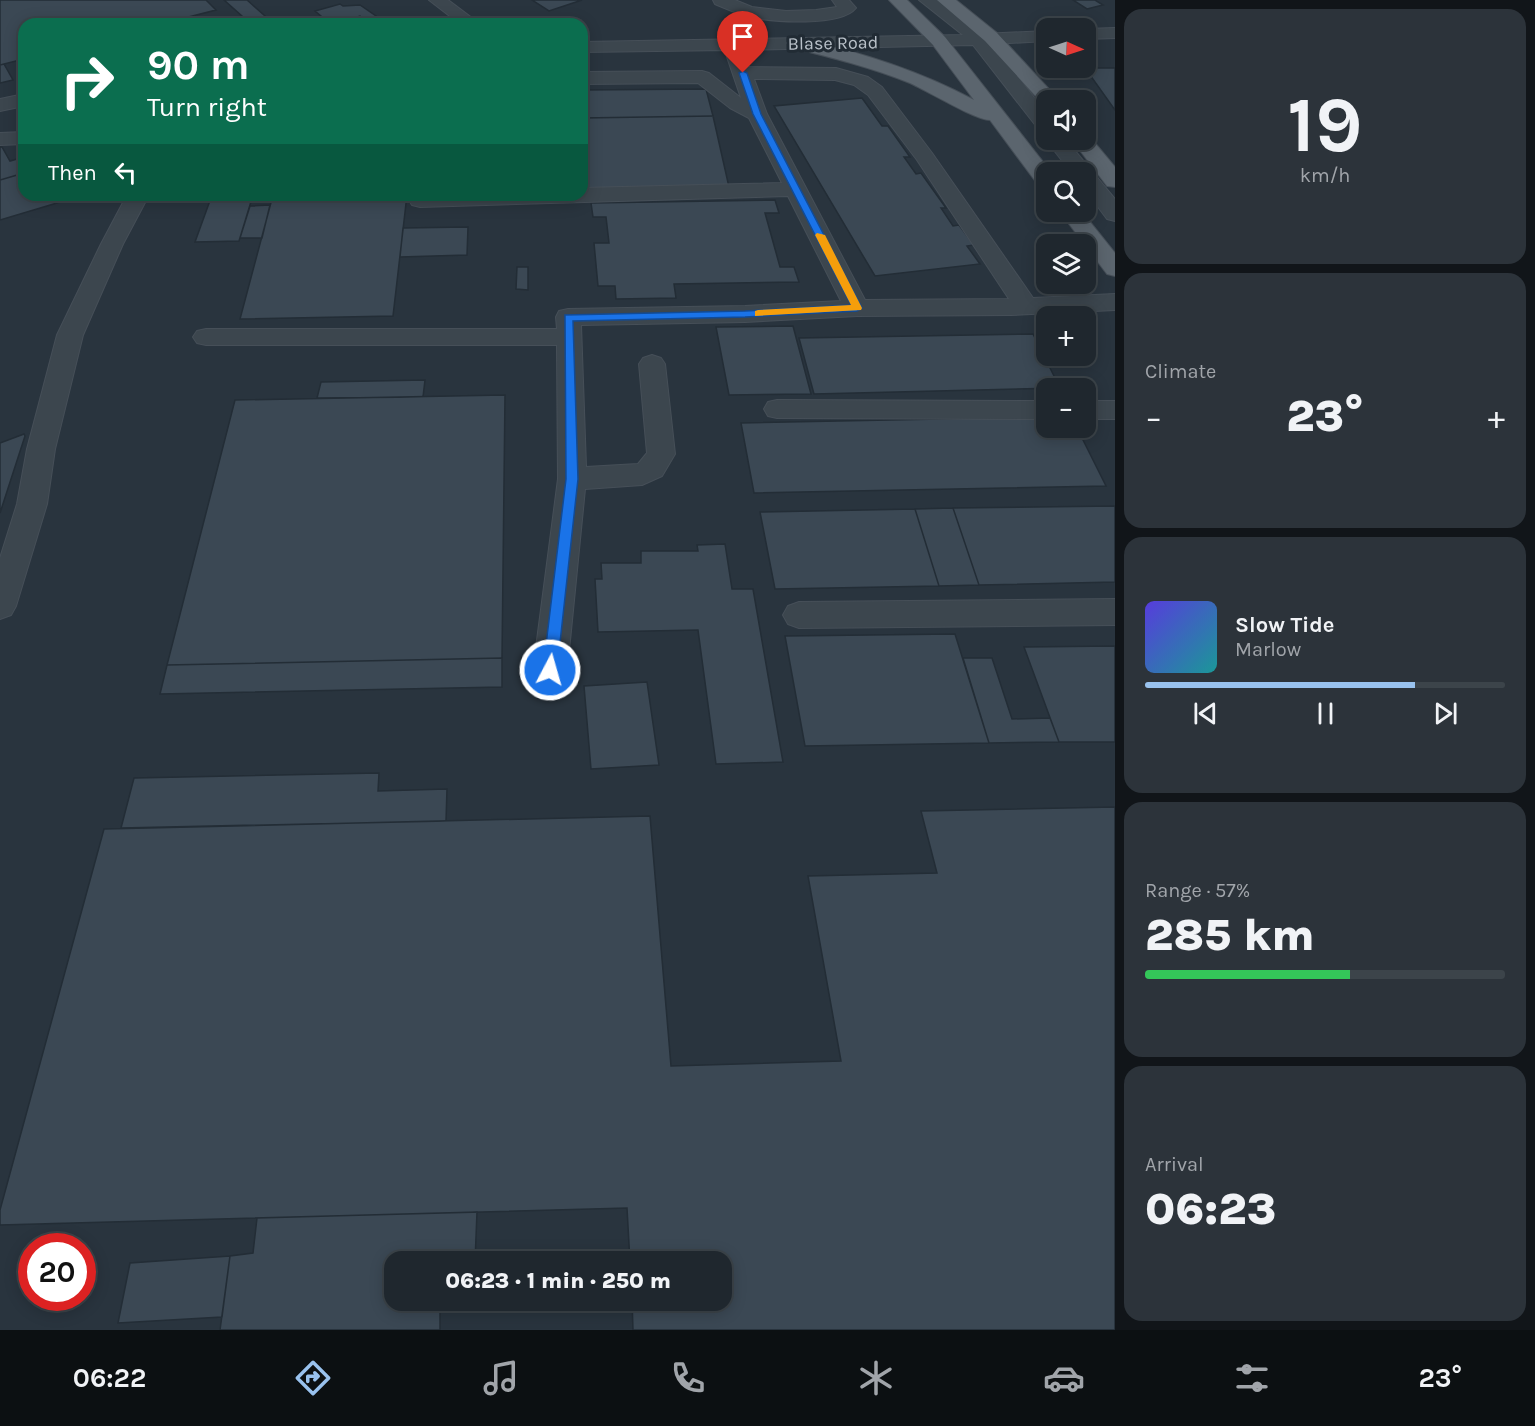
<!DOCTYPE html>
<meta charset="utf-8">
<style>
:root{--surface:#1f272e;--page:#2c333a;--text:#f1f3f6;--muted:#a1a5aa;--line:#3c444a;--accent:#99c2ee}
body{margin:0;font-family:Karla,sans-serif;background:var(--page);color:var(--text);height:100vh;display:flex;flex-direction:column;font-size:22px;white-space:nowrap}
*{box-sizing:border-box;margin:0}
p{font-size:20px;color:var(--muted)}
.icon{flex:none;width:33px;height:33px;fill:none;stroke:currentColor;stroke-width:2;stroke-linecap:round;stroke-linejoin:round}
.map{position:relative;flex:1;overflow:hidden}
.details{display:flex;flex-direction:column;gap:9px;padding:9px;background:#111519;width:420px}
.details>*{flex:none}
.banner{position:absolute;left:18px;top:18px;width:570px;height:183px;border-radius:18px;box-shadow:0 3px 15px #0003,0 0 0 2px var(--line);background:#0b6e4f;color:#fff;overflow:hidden}
.needle{width:39px;rotate:93deg}
.tools{position:absolute;left:1036px;top:18px;display:grid;gap:12px}
.tools a{display:grid;place-items:center;width:60px;height:60px;border-radius:12px;background:var(--surface);box-shadow:0 3px 15px #0003,0 0 0 2px var(--line);font-size:30px}
.speed{position:absolute;left:18px;top:1233px;display:flex;gap:12px;font-size:30px;font-weight:700;text-align:center}
.speed>*{display:grid;place-content:center;width:78px;height:78px;border-radius:50%;background:var(--surface);box-shadow:0 3px 15px #0003,0 0 0 2px var(--line);line-height:1}
.speed .limit{border:9px solid #d22;background:#fff;color:#111}
.pin{position:absolute;display:grid;place-items:center;width:51px;height:51px;color:#fff;margin:-62px -26px;border-radius:50% 50% 50% 0;rotate:-45deg;box-shadow:0 0 6px #0007}
.pin .icon{rotate:45deg}
.me{position:absolute;width:66px;margin:-33px;rotate:6deg;stroke-linejoin:round;filter:drop-shadow(0 0 4px #0008)}
.turn{display:flex;align-items:center;gap:21px;height:126px;padding:0 30px;font-size:27px}
.turn .icon{width:78px;height:78px;stroke-width:2.5}
.turn b{display:block;font-size:42px;line-height:51px}
.then{display:flex;align-items:center;height:57px;padding:0 30px;background:#0003;gap:12px;font-size:22px}
.big{font-size:45px;font-weight:800;line-height:1.1}
.details .widget{flex:1;display:flex;flex-direction:column;justify-content:center;gap:9px;min-width:0;padding:0 21px;border-radius:18px;background:var(--page)}
.details .dial{align-items:center;gap:0}
.dial b{font-size:78px;line-height:1}
.song{display:flex;align-items:center;gap:18px}
.cover{width:72px;height:72px;border-radius:9px;background:linear-gradient(135deg,hsl(250 70% 55%),hsl(180 70% 35%))}
.played{height:6px;border-radius:3px;background:linear-gradient(90deg,var(--accent) 75%,var(--line) 75%)}
.keys{display:flex;justify-content:space-around;direction:ltr}
.heat{display:flex;justify-content:space-between;align-items:center;font-size:33px;direction:ltr}
.charge{height:9px;border-radius:4px;background:linear-gradient(90deg,#34c759 57%,var(--line) 0)}
.trip{position:absolute;left:384px;top:1251px;width:348px;height:60px;border-radius:18px;background:var(--surface);box-shadow:0 3px 15px #0003,0 0 0 2px var(--line);font-weight:800;line-height:60px;text-align:center}
.tab-bar{display:flex;height:96px;justify-content:space-around;align-items:center;background:#0c1012;color:var(--muted)}
.tab-bar .icon{width:42px;height:42px}
.tab-bar .current{color:var(--accent)}
.tab-bar b{font-size:27px;color:var(--text)}
main{display:flex;flex:1;min-height:0}
.map>svg:first-child{display:block}
.building{fill:#3b4854;stroke:#232d36;stroke-width:1.5}
.lines{fill:none;stroke-linecap:round;stroke-linejoin:round}
.minor-casing{stroke:#464f58;stroke-width:2}
.major-casing{stroke:#464f58;stroke-width:2}
.minor{fill:#3c464e;fill-rule:evenodd}
.major{fill:#5b656e;fill-rule:evenodd}
.route{fill:#1a73e8;stroke:#114b97;stroke-width:1.5}
.slow{fill:#f59e0b}
.labels{text-anchor:middle;stroke-width:6;stroke-linejoin:round;paint-order:stroke}
.far-street-label{font-size:18px;fill:#b9c1c9;stroke:#212b34}
</style>
<main>
<div class="map">
<svg width="1115" height="1330" viewBox="0 0 1115 1330">
<rect width="100%" height="100%" fill="#29343e"/>
<path class="building" d="M0,0H206L216,10L161,24H24V59L0,65Z
M224,0H247L273,23L251,24Z
M532,0H582L549,11Z
M1073,0H1095L1103,5L1087,9Z
M340,4L343,6L360,5L376,16L364,20L360,16L345,21H337L334,19L327,21L315,11Z
M4,64L13,80L0,83V65Z
M1085,68H1115V110Z
M706,89L713,116L582,118V90Z
M862,98L882,126H888L910,157H904L916,174L921,173L946,208H941L953,226L959,225L974,245L967,246L980,264L875,276L774,106Z
M713,116L729,187L587,189L582,118Z
M582,125L586,171H582Z
M0,147H2L10,161L24,157V173L0,180Z
M24,173V195H64L67,200L0,220V180Z
M212,195H253L239,241L195,242Z
M273,195H407L393,316L240,319Z
M775,200L779,213H765L780,267H794L799,282L674,284L676,298L616,299L615,286H598L594,243H609L606,217H593L591,203Z
M270,205L262,238H240L250,206Z
M468,227L467,255L400,257L403,228Z
M517,267H528V290L516,289Z
M793,326L811,394L729,395L716,327Z
M1033,334L1060,388L814,394L799,338Z
M425,380L423,397L317,398L321,382Z
M505,395L502,658L167,665L235,400Z
M1047,417V428H1077L1106,486L754,493L741,423Z
M24,434L25,436L0,513V443Z
M1115,506V582L979,585L953,508Z
M953,508L979,585L939,586L915,509Z
M915,509L939,586L775,589L760,512Z
M725,544L732,589H753L783,762L716,764L698,630L598,632L595,579H602L601,563H641V551H698L697,545Z
M955,634L989,743L805,746L785,636Z
M1115,646V742H1059L1024,647Z
M502,658V687L160,694L167,665Z
M963,658H992L1012,719L1050,718L1059,742L989,743Z
M647,682L659,765L591,769L584,686Z
M379,773L378,791L447,789L446,821L121,828L134,778Z
M1115,807V1330H633L632,1300H722V1262H630L627,1208L0,1225V1210L104,829L650,816L671,1066L841,1061L808,876L937,873L921,811Z
M477,1212L475,1262H394V1300H474V1312H440V1330H220L230,1256L253,1253L257,1218Z
M230,1256L222,1317L118,1323L130,1263Z"/>
<g class="lines">
<g class="minor-casing">
<path id="minor" d="M429,0H448L480,24H460Z
M713,0H735L752,7L786,11L816,10L837,7L832,0H849L856,8C841,27 772,22 750,17C738,14 727,9 715,4Z
M919,0H938L982,34L1047,31V41L992,44L1047,114V133L1040,131L973,45L740,50L749,67L836,68L868,77L882,87L932,153L1033,298L1115,294V310L1011,315L857,316L745,322L581,325L586,467L638,464L647,453L639,364L643,358L652,355L661,358L665,364L675,454L662,476L642,485L585,489L567,671L562,681L550,685L538,681L533,671L558,479L557,345H206L197,343L193,337L197,331L206,329H557L556,317L559,311L568,309L745,306L841,301L788,196L420,207L412,205L409,200L414,195H582V188L782,183L749,118L730,108L698,83L582,84V72L702,71L709,73L741,98L726,54L729,50L582,52V42L963,35ZM754,79L835,80L854,85L868,95L917,160L1009,299L865,300L767,114Z
M1115,28V38L1086,39V29Z
M24,94V106L0,111V99Z
M24,132V144L0,145V133Z
M1047,138L1066,140L1115,199V221L1107,219L1086,191V172H1071L1049,144Z
M127,195H149L123,244L83,335L55,449L47,504L16,606L11,615L0,619V558L17,504L27,449L57,335L101,244Z
M777,400L1047,401V419L777,418L768,416L764,409L768,402Z
M1086,401H1115V419H1086Z
M1115,599V625L799,628L788,624L783,615L788,606L799,602Z"/>
</g>
<g class="major-casing">
<path id="major" d="M889,0H907L945,37L1051,172H1047V187L1039,186L990,120C975,120 928,91 910,83C870,67 830,57 789,47L786,43L789,39L795,38C858,51 918,70 974,100L933,45Z
M937,0H956L997,33L1059,100H1047V105L1043,104L985,41Z
M1086,135L1089,136L1115,167V187L1107,186L1072,140H1086Z
M1060,212H1082L1115,253V276L1107,274Z"/>
</g>
<use href="#minor" class="minor"/>
<use href="#major" class="major"/>
</g>
<path class="route" d="M743,71L747,73L761,114L862,308L857,311L745,317L573,321L578,479L557,670L555,675H545L543,670L566,479L565,315L745,311L851,305L753,114L739,73Z"/>
<path class="slow" d="M817,233L825,235L862,308L861,310L755,316V311L758,310L851,305L815,235Z"/>
<g class="labels">
<g class="far-street-label">
<text transform="translate(833 43) rotate(-1)" y="6">Blase Road</text>
</g>
</g>
</svg>
<div class="tools">
<a><svg class="needle" viewBox="-14 -14 28 28"><path d="M0-13l5 13h-10z" fill="#e53935"/><path d="M0 13l5-13h-10z" fill="#a1a5aa"/></svg></a>
<a><svg class="icon" aria-label="sound" viewBox="0 0 24 24"><path d="M4 9h4l5-4v14l-5-4H4zM17 9q2 3 0 6"/></svg></a>
<a><svg class="icon" aria-label="search" viewBox="0 0 24 24"><circle cx="10" cy="10" r="6"/><path d="M15 15l6 6"/></svg></a>
<a><svg class="icon" aria-label="layers" viewBox="0 0 24 24"><path d="M12 4l9 5-9 5-9-5zM3 14l9 5 9-5"/></svg></a>
<a>+</a>
<a>−</a>
</div>
<div class="speed"><div class="limit">20</div></div>
<div class="pin" style="left:743px;top:73px;background:#d93025"><svg class="icon" aria-label="arrive" viewBox="0 0 24 24"><path d="M6 21V4h12l-3 4 3 4H6"/></svg></div>
<svg class="me" style="left:550px;top:670px" viewBox="-20 -20 40 40"><circle r="17" fill="#1a73e8" stroke="#fff" stroke-width="3"/><path d="M0-11L8 9 0 5-8 9z" fill="#fff"/></svg>
<div class="trip">06:23 · 1 min · 250 m</div>
<div class="banner">
<div class="turn"><svg class="icon" aria-label="right" viewBox="0 0 24 24"><path d="M7 20v-9h11M14 6l5 5-5 5"/></svg><div><b>90 m</b>Turn right</div></div>
<div class="then">Then<svg class="icon" aria-label="left" viewBox="0 0 24 24"><path d="M17 20v-9H6M10 6l-5 5 5 5"/></svg></div>
</div>
</div>
<section class="details">
<div class="widget dial"><b>19</b><p>km/h</p></div>
<div class="widget"><p>Climate</p>
<div class="heat"><a>−</a><b class="big">23°</b><a>+</a></div>
</div>
<div class="widget">
<div class="song"><i class="cover"></i><div><b>Slow Tide</b><p>Marlow</p></div></div>
<div class="played"></div>
<div class="keys"><svg class="icon" aria-label="previous" viewBox="0 0 24 24"><path d="M18 5L8 12l10 7zM5 5v14"/></svg><svg class="icon" aria-label="pause" viewBox="0 0 24 24"><path d="M8 5v14M16 5v14"/></svg><svg class="icon" aria-label="next" viewBox="0 0 24 24"><path d="M6 5l10 7-10 7zM19 5v14"/></svg></div>
</div>
<div class="widget"><p>Range · 57%</p><b class="big">285 km</b><div class="charge"></div></div>
<div class="widget"><p>Arrival</p><b class="big">06:23</b></div>
</section>
</main>
<nav class="tab-bar">
<b>06:22</b>
<svg class="icon current" aria-label="directions" viewBox="0 0 24 24"><path d="M12 3l9 9-9 9-9-9zM9 14v-3h6M13 9l2 2-2 2"/></svg>
<svg class="icon" aria-label="music" viewBox="0 0 24 24"><path d="M9 18V5l10-2v13"/><circle cx="6" cy="18" r="3"/><circle cx="16" cy="16" r="3"/></svg>
<svg class="icon" aria-label="phone" viewBox="0 0 24 24"><path d="M5 4h4l2 5-3 2q2 4 5 5l2-3 5 2v4C11 20 4 13 5 4z"/></svg>
<svg class="icon" aria-label="climate" viewBox="0 0 24 24"><path d="M12 3v18M4 7l16 10M4 17L20 7"/></svg>
<svg class="icon" aria-label="car" viewBox="0 0 24 24"><path d="M5 17H2v-5l4-1 3-4h7l3 4 3 1v5h-3M9 17h6M6 11h13"/><circle cx="7" cy="17" r="2"/><circle cx="17" cy="17" r="2"/></svg>
<svg class="icon" aria-label="filters" viewBox="0 0 24 24"><path d="M4 7h16M4 17h16"/><circle cx="9" cy="7" r="2"/><circle cx="15" cy="17" r="2"/></svg>
<b>23°</b>
</nav>
